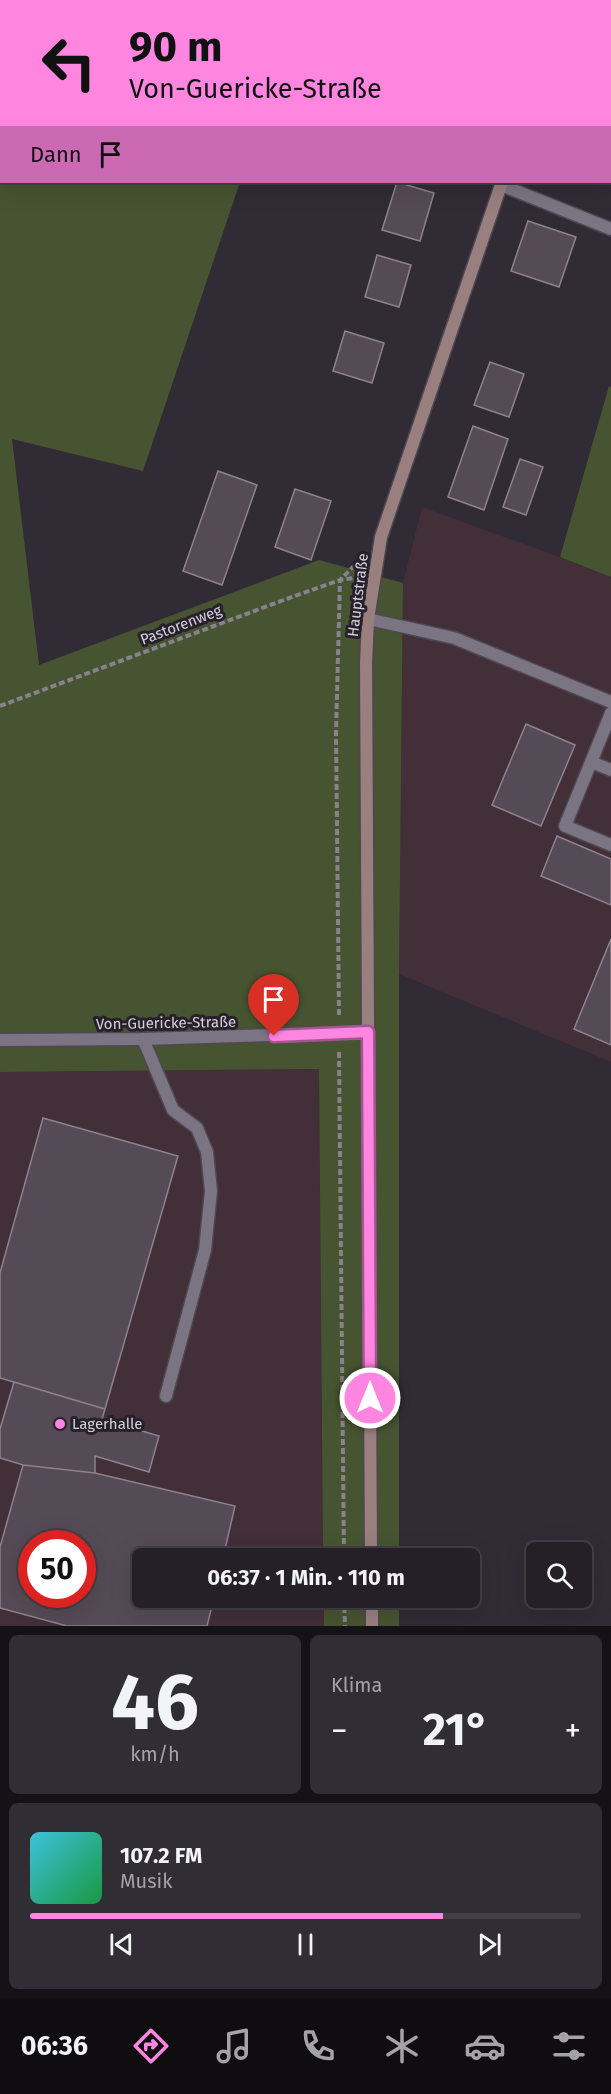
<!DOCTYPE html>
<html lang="de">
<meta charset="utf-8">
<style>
:root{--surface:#252028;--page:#312d34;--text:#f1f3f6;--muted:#a3a3a8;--line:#423e45;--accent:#fe85e0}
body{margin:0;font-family:"Fira Sans",sans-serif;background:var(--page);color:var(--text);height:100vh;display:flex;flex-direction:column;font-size:22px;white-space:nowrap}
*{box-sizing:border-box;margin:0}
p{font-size:20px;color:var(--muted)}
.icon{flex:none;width:33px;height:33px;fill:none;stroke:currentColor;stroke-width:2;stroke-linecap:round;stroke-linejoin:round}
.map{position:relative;height:1626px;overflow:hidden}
.details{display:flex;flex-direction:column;gap:9px;padding:9px;background:#141216;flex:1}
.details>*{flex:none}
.hud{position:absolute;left:0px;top:0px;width:612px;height:183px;box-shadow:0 6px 24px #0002,0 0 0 2px var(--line);background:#fe85e0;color:#111;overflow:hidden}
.buttons{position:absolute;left:526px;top:1542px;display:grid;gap:12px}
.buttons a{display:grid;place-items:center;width:66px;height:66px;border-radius:9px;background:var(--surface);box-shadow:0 6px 24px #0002,0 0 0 2px var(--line);font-size:30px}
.speed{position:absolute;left:18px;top:1530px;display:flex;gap:12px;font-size:30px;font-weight:700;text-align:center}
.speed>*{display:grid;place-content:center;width:78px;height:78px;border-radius:50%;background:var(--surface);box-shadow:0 6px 24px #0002,0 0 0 2px var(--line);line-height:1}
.speed .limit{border:9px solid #d22;background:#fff;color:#111}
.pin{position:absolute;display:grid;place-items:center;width:51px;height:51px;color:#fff;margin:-62px -26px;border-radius:50% 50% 50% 0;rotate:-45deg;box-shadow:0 0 6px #0007}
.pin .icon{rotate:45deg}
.me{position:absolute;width:66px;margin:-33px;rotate:0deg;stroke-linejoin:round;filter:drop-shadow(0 0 4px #0008)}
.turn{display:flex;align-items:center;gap:21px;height:126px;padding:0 30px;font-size:27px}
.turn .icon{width:78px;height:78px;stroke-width:2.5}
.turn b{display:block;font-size:42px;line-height:51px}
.then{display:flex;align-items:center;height:57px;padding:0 30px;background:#0003;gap:12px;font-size:22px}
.big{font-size:45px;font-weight:700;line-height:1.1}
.details .tile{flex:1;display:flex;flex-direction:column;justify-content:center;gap:9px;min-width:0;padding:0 21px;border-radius:9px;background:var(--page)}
.details .dial{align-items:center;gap:0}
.dial b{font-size:78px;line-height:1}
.song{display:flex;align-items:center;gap:18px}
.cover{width:72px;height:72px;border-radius:9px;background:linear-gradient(135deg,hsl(190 70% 55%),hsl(140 70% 35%))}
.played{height:6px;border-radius:3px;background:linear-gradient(90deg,var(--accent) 75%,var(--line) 75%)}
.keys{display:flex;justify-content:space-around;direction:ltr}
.heat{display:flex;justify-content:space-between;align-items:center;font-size:33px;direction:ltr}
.details .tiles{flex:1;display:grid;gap:9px;grid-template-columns:1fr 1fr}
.tile:last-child{grid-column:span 2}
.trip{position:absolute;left:132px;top:1548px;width:348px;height:60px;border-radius:9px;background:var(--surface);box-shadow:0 6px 24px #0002,0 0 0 2px var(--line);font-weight:700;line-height:60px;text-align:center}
.dock{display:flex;height:96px;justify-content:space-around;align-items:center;background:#0f0d10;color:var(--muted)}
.dock .icon{width:42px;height:42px}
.dock .current{color:var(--accent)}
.dock b{font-size:27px;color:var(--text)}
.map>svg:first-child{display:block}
.industrial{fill:#422f37;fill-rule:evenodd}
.green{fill:#475431}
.building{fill:#554b56;stroke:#8d828e;stroke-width:1.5;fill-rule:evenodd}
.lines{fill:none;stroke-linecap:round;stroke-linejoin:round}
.service-casing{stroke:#4d4852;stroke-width:15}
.minor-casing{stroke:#4d4852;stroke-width:15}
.secondary-casing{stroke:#4d4852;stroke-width:15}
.path{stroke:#87828b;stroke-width:4;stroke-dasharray:6 3;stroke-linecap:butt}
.service{stroke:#7b7482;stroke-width:12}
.minor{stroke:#7b7482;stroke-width:12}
.secondary{stroke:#99807f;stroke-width:12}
.route-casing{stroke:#a55692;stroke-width:15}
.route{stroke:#fe85e0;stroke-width:10}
.poi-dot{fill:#fe85e0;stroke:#27212c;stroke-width:2}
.labels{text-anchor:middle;stroke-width:6;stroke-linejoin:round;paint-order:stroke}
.street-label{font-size:15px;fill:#d4d0d8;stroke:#27212c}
.poi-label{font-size:15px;fill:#d4d0d8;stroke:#27212c;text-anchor:start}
</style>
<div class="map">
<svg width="611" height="1626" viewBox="0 0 611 1626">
<rect width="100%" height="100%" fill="#312b36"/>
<path class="industrial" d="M422,507L560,557L611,577V1062L399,974L403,583Z
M319,1069L323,1558H142V1598H324V1626H0V1072ZM32,1544H82V1594H32Z"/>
<path class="green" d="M0,0H92V2H2V182H240L143,471L12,439L39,665L319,560L403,583L399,974V1558H323L319,1069L0,1072Z
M609,386L611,387V577L560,557Z
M324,1598H399V1626H324Z"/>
<path class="building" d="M461,0H501V2H461Z
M397,182L434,193L420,241L382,230Z
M528,221L576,237L559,287L511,271Z
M377,255L411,265L399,307L365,297Z
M345,331L384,343L372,383L333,371Z
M490,362L524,374L509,417L474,405Z
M473,426L508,439L484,510L448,497Z
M520,459L543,467L526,515L503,507Z
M218,471L257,485L222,585L183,571Z
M295,489L331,501L311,560L275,547Z
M526,724L575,745L541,826L492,805Z
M557,836L611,859V905L541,876Z
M611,939V1045L574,1029Z
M43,1118L178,1156L105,1409L0,1378V1273Z
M14,1382L105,1409L102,1419L159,1436L149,1472L95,1456V1473L23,1465L0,1458V1429Z
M23,1465L95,1473L235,1506L223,1558H142V1598H214L207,1626H67L0,1608V1547ZM32,1544H82V1594H32Z"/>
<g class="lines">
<g class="service-casing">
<path id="service" d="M368,619L454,638L611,702
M611,713L565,826L611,845
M591,762L611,770
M143,1039L173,1110L197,1128L207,1152L211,1191L205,1250L166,1396"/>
</g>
<g class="minor-casing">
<path id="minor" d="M501,185L611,229
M0,1040L143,1039L368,1032"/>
</g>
<g class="secondary-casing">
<path id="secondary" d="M563,2L564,0
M371,1558L366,664L368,619L381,537L502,182
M372,1598V1626"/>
</g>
<path class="path" d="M0,706L281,601L340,580L354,578
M339,1015L336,733L340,580L356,564
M339,1052L344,1558
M344,1598L345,1626"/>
<use href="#service" class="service"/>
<use href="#minor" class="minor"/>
<use href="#secondary" class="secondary"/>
</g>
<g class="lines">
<g class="route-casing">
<path id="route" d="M274,1036L368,1032L370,1398"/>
</g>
<use href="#route" class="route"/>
</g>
<circle class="poi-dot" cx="60" cy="1424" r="6"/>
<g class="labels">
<g class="street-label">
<text transform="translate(358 595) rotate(-83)" y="5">Hauptstraße</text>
<text transform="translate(181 625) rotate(-21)" y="5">Pastorenweg</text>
<text transform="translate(166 1023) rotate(-1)" y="5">Von-Guericke-Straße</text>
</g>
<g class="poi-label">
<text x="72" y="1429">Lagerhalle</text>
</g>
</g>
</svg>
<div class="buttons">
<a><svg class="icon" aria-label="search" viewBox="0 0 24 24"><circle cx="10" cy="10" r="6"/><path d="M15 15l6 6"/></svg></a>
</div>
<div class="speed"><div class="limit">50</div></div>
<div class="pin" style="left:274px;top:1036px;background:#d93025"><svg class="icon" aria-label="arrive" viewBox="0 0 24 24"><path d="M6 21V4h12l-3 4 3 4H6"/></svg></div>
<svg class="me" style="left:370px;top:1398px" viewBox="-20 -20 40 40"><circle r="17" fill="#fe85e0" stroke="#fff" stroke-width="3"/><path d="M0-11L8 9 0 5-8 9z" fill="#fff"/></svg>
<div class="trip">06:37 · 1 Min. · 110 m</div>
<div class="hud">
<div class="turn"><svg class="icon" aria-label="left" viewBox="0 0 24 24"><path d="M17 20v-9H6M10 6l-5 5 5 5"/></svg><div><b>90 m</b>Von-Guericke-Straße</div></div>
<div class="then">Dann<svg class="icon" aria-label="arrive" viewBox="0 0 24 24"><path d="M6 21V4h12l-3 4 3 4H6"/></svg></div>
</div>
</div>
<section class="details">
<div class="tiles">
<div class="tile dial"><b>46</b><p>km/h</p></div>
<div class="tile"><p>Klima</p>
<div class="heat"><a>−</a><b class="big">21°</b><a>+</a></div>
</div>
<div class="tile">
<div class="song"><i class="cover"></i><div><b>107.2 FM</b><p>Musik</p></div></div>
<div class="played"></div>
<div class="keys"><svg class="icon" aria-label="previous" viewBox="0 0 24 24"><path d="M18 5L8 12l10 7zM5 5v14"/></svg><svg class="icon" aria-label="pause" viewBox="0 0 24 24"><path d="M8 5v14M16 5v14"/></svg><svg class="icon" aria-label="next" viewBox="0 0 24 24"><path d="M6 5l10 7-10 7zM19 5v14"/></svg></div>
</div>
</div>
</section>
<nav class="dock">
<b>06:36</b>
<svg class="icon current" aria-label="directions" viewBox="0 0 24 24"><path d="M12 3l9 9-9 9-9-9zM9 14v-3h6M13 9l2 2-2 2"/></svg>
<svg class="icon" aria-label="music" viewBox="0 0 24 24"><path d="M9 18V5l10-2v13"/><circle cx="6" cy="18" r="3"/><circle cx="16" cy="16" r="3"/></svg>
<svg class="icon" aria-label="phone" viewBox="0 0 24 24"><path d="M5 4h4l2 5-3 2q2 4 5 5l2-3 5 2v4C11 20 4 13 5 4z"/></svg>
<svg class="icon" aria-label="climate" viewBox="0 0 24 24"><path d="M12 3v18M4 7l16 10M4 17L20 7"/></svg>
<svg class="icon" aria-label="car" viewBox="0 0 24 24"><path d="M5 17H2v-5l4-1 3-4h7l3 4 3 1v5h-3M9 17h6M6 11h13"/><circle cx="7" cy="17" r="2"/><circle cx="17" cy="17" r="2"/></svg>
<svg class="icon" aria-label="filters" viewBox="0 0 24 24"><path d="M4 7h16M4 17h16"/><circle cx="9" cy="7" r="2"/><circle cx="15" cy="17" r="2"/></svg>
</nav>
